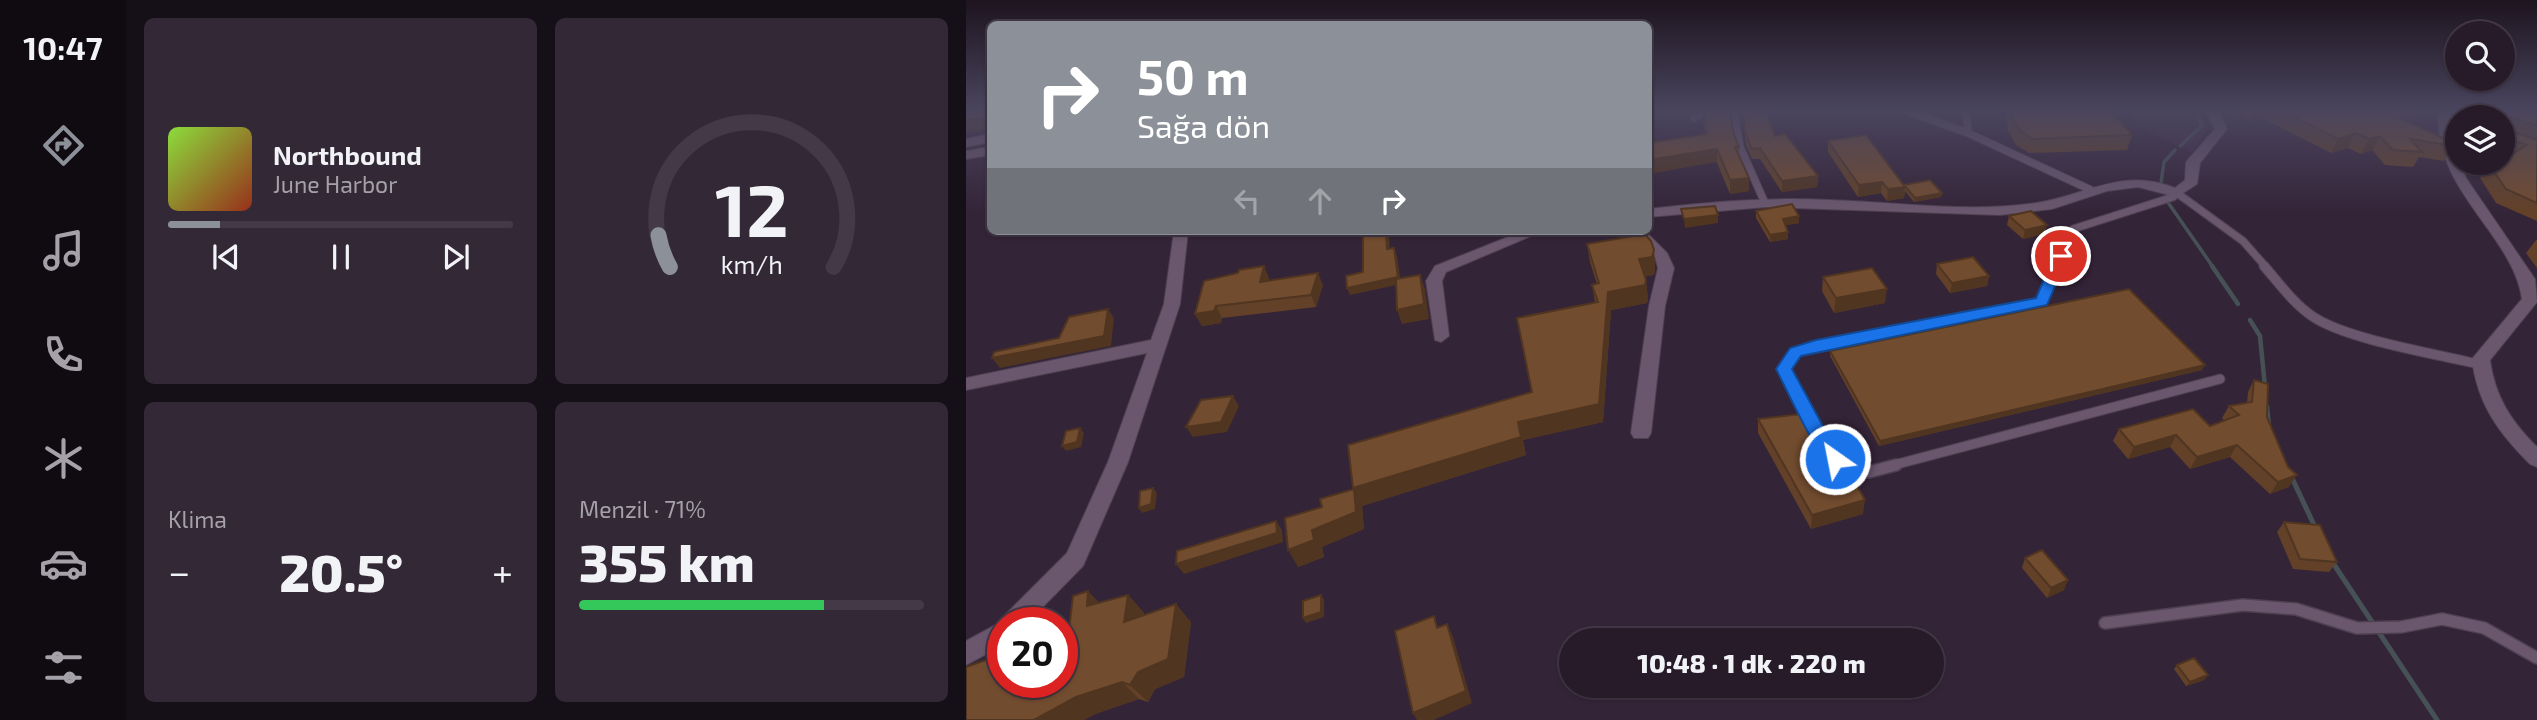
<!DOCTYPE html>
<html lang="tr">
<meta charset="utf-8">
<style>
:root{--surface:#271b2a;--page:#332836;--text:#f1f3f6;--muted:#a4a1a8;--line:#433947;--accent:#8c9099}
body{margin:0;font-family:"Exo 2",sans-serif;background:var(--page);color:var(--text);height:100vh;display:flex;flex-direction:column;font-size:26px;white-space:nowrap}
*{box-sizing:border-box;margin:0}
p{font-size:23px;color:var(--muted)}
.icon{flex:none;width:38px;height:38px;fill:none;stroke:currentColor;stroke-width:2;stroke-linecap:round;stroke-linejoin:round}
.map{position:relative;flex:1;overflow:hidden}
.panel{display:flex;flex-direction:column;gap:18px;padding:18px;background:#150f17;width:840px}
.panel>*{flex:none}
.guide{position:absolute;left:21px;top:21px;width:665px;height:214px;border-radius:10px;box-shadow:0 2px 5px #0004,0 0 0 2px var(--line);background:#8c9099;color:#fff;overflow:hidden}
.fabs{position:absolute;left:1479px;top:21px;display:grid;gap:14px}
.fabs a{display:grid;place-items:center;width:70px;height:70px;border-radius:50%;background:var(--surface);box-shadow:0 2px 5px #0004,0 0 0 2px var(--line);font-size:35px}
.speed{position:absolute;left:21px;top:607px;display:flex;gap:14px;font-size:35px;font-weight:700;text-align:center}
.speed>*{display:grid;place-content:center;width:91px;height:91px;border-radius:50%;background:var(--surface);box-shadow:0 2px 5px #0004,0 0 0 2px var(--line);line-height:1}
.speed .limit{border:10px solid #d22;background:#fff;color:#111}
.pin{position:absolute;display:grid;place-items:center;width:60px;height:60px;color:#fff;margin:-30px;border:4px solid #fff;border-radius:50%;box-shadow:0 2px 7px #0007}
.me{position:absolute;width:77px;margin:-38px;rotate:327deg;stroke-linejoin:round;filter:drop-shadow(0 0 5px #0008)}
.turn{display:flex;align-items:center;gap:24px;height:147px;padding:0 35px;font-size:32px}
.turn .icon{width:91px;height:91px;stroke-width:2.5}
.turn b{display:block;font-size:49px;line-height:60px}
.lanes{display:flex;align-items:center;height:66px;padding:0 35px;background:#0003;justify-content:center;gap:35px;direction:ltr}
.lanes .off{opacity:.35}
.big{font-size:52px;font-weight:800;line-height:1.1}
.panel .widget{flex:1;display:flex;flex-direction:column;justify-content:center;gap:10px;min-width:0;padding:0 24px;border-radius:10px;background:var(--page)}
.panel .dial{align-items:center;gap:0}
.dial svg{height:182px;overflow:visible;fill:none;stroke:var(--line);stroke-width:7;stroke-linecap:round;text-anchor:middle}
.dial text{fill:var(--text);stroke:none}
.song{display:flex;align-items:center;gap:21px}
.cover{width:84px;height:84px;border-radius:10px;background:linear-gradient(135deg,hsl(90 70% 55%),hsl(10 70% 35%))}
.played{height:7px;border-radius:4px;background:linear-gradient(90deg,var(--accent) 15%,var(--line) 15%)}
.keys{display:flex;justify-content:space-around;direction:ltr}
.heat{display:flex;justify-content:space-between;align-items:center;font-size:38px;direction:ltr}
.charge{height:10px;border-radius:5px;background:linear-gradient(90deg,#34c759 71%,var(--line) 0)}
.panel .tiles{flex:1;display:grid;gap:18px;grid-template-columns:repeat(2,1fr)}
.trip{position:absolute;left:593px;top:628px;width:385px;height:70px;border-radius:35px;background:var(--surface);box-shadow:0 2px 5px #0004,0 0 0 2px var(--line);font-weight:800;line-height:70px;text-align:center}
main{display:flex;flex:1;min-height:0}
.tab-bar{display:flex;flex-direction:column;width:126px;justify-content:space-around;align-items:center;background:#100b11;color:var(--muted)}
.tab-bar .icon{width:49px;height:49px}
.tab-bar .active{color:var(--accent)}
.tab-bar b{font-size:32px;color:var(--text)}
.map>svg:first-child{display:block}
.built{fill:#3f2a43}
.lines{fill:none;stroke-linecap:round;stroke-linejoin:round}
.stream-far2{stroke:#465156;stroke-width:3.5}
.stream-far1{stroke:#465156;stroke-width:4.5}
.stream{stroke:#465156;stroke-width:5}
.service-far2-casing{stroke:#4f4051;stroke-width:9}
.service-far1-casing{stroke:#4f4051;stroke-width:11}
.service-casing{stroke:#4f4051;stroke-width:14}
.minor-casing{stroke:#4f4051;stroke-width:2}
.tertiary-casing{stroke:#4f4051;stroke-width:2}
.service-far2{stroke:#6a576e;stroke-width:7}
.service-far1{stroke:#6a576e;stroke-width:9}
.service{stroke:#6a576e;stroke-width:11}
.minor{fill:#6a576e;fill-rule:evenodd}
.tertiary{fill:#6a576e;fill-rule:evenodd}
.wall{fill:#624128}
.shaded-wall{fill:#503521}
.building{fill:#724c2f;stroke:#503521;stroke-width:2}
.route{fill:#1a73e8;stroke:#114b97;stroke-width:2}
</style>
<main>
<nav class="tab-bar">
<b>10:47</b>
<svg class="icon active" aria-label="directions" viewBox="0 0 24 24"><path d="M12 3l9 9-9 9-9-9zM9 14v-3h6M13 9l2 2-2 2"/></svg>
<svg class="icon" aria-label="music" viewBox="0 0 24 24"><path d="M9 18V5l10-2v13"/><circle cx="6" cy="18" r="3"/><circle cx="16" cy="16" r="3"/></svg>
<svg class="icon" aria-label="phone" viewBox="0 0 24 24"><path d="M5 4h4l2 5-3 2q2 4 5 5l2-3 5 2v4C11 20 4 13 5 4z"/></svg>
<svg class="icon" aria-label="climate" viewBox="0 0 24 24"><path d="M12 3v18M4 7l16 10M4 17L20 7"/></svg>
<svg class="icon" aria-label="car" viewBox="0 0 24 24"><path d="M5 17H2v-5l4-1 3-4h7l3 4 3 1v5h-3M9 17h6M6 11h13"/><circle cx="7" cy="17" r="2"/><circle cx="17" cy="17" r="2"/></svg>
<svg class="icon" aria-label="filters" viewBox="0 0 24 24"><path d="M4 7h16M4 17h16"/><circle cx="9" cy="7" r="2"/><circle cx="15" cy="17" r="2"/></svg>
</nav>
<section class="panel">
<div class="tiles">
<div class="widget">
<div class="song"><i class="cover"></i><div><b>Northbound</b><p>June Harbor</p></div></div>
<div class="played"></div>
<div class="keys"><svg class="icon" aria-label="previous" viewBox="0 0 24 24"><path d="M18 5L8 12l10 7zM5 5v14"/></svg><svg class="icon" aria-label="pause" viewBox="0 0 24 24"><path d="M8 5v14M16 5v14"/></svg><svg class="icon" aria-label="next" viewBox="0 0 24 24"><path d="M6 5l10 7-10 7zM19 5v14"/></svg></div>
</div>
<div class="widget dial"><svg viewBox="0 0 100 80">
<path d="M14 69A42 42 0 1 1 86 69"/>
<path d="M14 69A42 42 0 0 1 9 55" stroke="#8c9099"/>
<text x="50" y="56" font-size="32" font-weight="700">12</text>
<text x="50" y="72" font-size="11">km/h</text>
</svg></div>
<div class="widget"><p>Klima</p>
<div class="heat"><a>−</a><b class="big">20.5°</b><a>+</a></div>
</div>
<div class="widget"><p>Menzil · 71%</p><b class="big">355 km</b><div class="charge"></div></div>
</div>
</section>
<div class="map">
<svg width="1571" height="720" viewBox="0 0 1571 720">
<rect width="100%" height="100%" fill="#342438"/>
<path class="built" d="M1165,111H1227L1243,127L1226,153L1169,125Z"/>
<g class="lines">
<path class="stream-far2" d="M1214,146L1236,126L1230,111
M1195,183L1198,162L1209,150
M1201,201L1247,267"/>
<path class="stream-far1" d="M1246,266L1272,304
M1284,320L1294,336L1299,387
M1301,406L1303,426"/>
<path class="stream" d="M1326,478L1349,527
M1367,563L1471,720"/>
<g class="service-far2-casing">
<path id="service-far2" d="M768,111L774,147L799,203
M941,111L1002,133
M1000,111L1002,133L1125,190
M728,118L741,111
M1091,267L1107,229L1207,197L1211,193L1277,241L1300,267"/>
</g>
<g class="service-far1-casing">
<path id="service-far1" d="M1298,266C1313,283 1327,303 1346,316C1381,340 1472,354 1516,365
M883,466C848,446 835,403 818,369L830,352L1076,302L1091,266
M924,466L1254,379"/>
</g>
<g class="service-casing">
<path id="service" d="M880,465L903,472L930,465
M1139,623L1277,605L1330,609L1391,628L1435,627L1476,619L1518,628L1571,658"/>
</g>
<g class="minor-casing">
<path id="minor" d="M1240,111H1252L1261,129L1234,163L1231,184L1211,197L1172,187L1141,191L1086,209L1034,215L800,207L682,217V209C743,202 802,197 863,200C931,202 1002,213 1070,203C1122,195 1155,167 1209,188L1219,180L1220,162L1249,129Z
M208,231H222L214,304L162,462L117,566L61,623H37V645L0,665V641L35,622L38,616L101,553L142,462L181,353L0,390V378L185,340L198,304Z
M557,231H577L480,272L476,281L483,336L475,342L469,340L460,281L469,266Z
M664,231H679L701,253L708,268L699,306L685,433L682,438H668L665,433L683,306L692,268L689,257Z"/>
</g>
<g class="tertiary-casing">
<path id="tertiary" d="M1473,111H1485C1484,129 1491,145 1491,163H1495L1500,178L1569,279L1571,302L1524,360C1529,397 1545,421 1571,447V467L1564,464C1533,433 1511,404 1506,359L1556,299C1547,234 1466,190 1473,111Z
M24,134V142L0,147V139Z
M24,147V155L0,159V151Z"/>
</g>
<use href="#service-far2" class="service-far2"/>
<use href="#service-far1" class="service-far1"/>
<use href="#service" class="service"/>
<use href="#minor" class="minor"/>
<use href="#tertiary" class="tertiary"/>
</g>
<path class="wall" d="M682,111H729L723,115L682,118Z
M736,111L768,135L773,147V156L783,178V191L764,194L739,134Z
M775,111H800L809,136L852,176L851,187L816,192L794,159H786L780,145Z
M1041,111H1146L1166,135L1161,150L1063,153L1050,145L1041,129L1042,124L1039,119Z
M1261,111H1449L1445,124L1487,146L1478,161L1453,157L1447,167L1419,165L1406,150L1395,154L1382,148L1365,153L1296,118L1284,122Z
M1494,111H1571V221L1530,203L1511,173L1518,163H1536L1544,155L1536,152V117H1495Z
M862,141L938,185L976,193L975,197L948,202L939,191L938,198L921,201L915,193L892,197L862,152Z
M790,211L833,216V223L820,225L822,239L804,242L790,218Z
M1043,216L1081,225L1078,234L1057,239L1041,225Z
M1571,239V268L1560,253Z
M621,244L688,250L689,268L688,275L679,276L682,298L681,303L645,310L637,422L557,440L560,455L396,506L398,529L356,547L358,557L332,567L356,507L566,392L629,302L626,285L631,284L624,262Z
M971,264L1023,276L1021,286L984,293L970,274Z
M857,277L919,303L868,313L856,291Z
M303,278V281L357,285L350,307L256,318L255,323L236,326L229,314Z
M864,351L1236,370L913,446L864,356Z
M1288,380L1323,487L1304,494L1264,457L1224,469L1204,447L1162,459L1147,441L1153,429L1244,426L1259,421L1256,418L1263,406L1281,403L1282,392Z
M792,419L874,486L897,514L845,529L792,433Z
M1318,522L1371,562L1363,572L1327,569L1311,532Z
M1059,558L1098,590L1081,598L1056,568Z
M122,591L133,603L162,595L178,613V615L225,622L218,677L189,689L182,702L173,699L129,714L118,720H0L103,630Z
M1211,665L1242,675L1238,680L1220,686L1208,669Z"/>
<path class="shaded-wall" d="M1288,111H1299L1296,118L1284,122Z
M1452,112L1443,127L1433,118Z
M19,117L24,120V131L22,128L0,133V121Z
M1389,133L1382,148L1365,153L1372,139Z
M1414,136L1406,150L1395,154L1403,139Z
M751,149V162L682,174V160Z
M852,176L851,187L816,192V181Z
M783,178V191L764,194V180Z
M916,182L915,193L892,197L893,185Z
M939,187L938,198L921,201L922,189Z
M976,193L975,197L948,202L949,198Z
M752,215V223L719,228L718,219Z
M833,216V223L817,226V219Z
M1081,225L1078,234L1057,239L1059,230Z
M420,231H423L424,257L421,249Z
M822,232V239L804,242V235Z
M428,248L431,256L435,284L384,295L381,288Z
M688,250L689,268L688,275L675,277L673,259Z
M298,266L303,278L299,294L294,282Z
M352,273L357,285L350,307L345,295Z
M454,275L459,289L463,319L436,324L431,310Z
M1023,276L1021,286L984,293L986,283Z
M680,280L682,298L681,303L645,310L637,422L557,440L560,455L396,506L398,529L356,547L358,557L332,567L322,550L346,530L388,489L387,488L552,422L642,292Z
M921,289L919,303L868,313L870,298Z
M250,306L256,318L255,323L236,326L229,314Z
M142,309L148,318L145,346L34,368L26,358L138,336Z
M1239,365L1236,370L913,446L914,441Z
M267,396L273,406L261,432L227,437L220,427Z
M114,428L118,433L115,447L100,451L96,446Z
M1210,435L1204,447L1162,459L1168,447Z
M1271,445L1264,457L1224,469L1231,457Z
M1331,475L1323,487L1304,494L1312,482Z
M187,488L191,493L189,509L176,513L173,508Z
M899,500L897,514L845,529L846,515Z
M310,521L316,530L317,542L218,574L210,564Z
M1102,580L1098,590L1081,598L1085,588Z
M122,591L139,609L121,606Z
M162,595L178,613L174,639L158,622Z
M355,595L358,600V617L340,623L337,618Z
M210,604L225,622L218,677L189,689L182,702L164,685Z
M481,624L487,637L506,703L468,720H451L447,713Z
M1242,675L1238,680L1220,686L1224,682Z
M156,682L173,699L129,714L118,720H68L110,697Z"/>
<path class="building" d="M0,111H24V120L18,121L19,117L0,121Z
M737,111H764L768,135L773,147H769L783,178L764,180L751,149L682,160V143L741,134Z
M776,111H800L809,136L819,134L852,176L816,181L794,148L786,149L780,134Z
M1045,111H1145L1166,135L1066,139L1054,130L1044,115H1047Z
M1316,111H1449L1452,112L1433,118L1486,142L1487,146L1444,139L1456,152L1427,150L1414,136L1403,139L1389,133L1372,139Z
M1503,111H1571V126L1545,117L1542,119V130L1571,140V203L1540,189L1522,163H1536V160L1561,145L1536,136V117H1510L1503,114Z
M900,135L939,187L922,189L916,182L893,185L862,141Z
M964,180L976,193L949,198L938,185Z
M826,204L833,216L817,219L822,232L804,235L790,211Z
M749,206L752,215L718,219L715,209Z
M1065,211L1081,225L1059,230L1043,216Z
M397,231H420L421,249L428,248L432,277L381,288L380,276L397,272Z
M679,234L685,241L688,250L686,257L673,259L680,280L679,285L642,292L633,404L552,422L555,437L387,488L382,445L566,392L551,318L632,302L626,285L633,283L621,244Z
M1007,257L1023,276L986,283L971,264Z
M298,266L294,282L352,273L345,295L250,306L248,311L229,314L238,281L272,273L273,270Z
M906,268L921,289L870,298L857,277Z
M454,275L458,304L431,310L430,279Z
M1163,289L1239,365L914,441L864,351Z
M142,309L138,336L26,358L28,352L93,338L103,317Z
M1288,380L1302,384L1301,417L1322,467L1331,475L1312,482L1271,445L1231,457L1210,435L1168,447L1153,429L1227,409L1244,426L1273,415L1263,406L1286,402Z
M267,396L255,422L220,427L235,400Z
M836,414L874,486L889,482L899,500L846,515L792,419Z
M114,428L111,442L96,446L100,431Z
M187,488L185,504L173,508L174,491Z
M388,489L390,512L346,530L348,540L322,550L319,518L356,507L354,499Z
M310,521L311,533L210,564L211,551Z
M1318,522L1354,525L1371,562L1334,559Z
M1076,550L1102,580L1085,588L1059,558Z
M122,591L121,606L162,595L158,622L210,604L202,659L172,672L164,685L156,682L110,697L68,720H0V667L37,654V682H96V633L103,630L107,596Z
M355,595V612L337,618V601Z
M468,616L471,628L481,624L500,691L447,713L429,631Z
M1228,658L1242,675L1224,682L1211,665Z"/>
<linearGradient id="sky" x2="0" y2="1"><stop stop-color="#1d141f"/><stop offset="0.52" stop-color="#4a455e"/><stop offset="1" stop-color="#4a455e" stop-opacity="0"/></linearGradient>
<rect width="1571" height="212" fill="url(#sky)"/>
<path class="route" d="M1095,252L1102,256L1081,305L835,356L826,369L864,439L878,459L875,464C871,466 869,467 865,465C852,459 819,386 810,369L824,348L850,340L1070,298L1088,256Z"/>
</svg>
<div class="fabs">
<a><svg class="icon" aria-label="search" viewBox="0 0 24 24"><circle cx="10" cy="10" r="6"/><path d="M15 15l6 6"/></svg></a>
<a><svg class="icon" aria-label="layers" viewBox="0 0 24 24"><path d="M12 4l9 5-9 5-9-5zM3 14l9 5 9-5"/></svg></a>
</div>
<div class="speed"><div class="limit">20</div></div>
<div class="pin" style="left:1095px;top:256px;background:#d93025"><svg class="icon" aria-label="arrive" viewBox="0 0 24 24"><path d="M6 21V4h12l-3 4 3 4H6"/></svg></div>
<svg class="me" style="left:869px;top:459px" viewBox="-20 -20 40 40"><circle r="17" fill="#1a73e8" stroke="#fff" stroke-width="3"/><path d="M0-11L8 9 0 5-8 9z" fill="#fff"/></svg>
<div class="trip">10:48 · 1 dk · 220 m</div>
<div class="guide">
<div class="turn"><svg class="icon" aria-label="right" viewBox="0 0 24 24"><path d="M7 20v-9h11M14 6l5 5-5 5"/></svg><div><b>50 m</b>Sağa dön</div></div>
<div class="lanes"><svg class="icon off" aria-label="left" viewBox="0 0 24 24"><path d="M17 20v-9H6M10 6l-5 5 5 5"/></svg><svg class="icon off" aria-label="ahead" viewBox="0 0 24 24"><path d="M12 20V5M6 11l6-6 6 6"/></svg><svg class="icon" aria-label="right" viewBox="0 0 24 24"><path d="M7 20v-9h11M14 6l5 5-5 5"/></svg></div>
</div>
</div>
</main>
